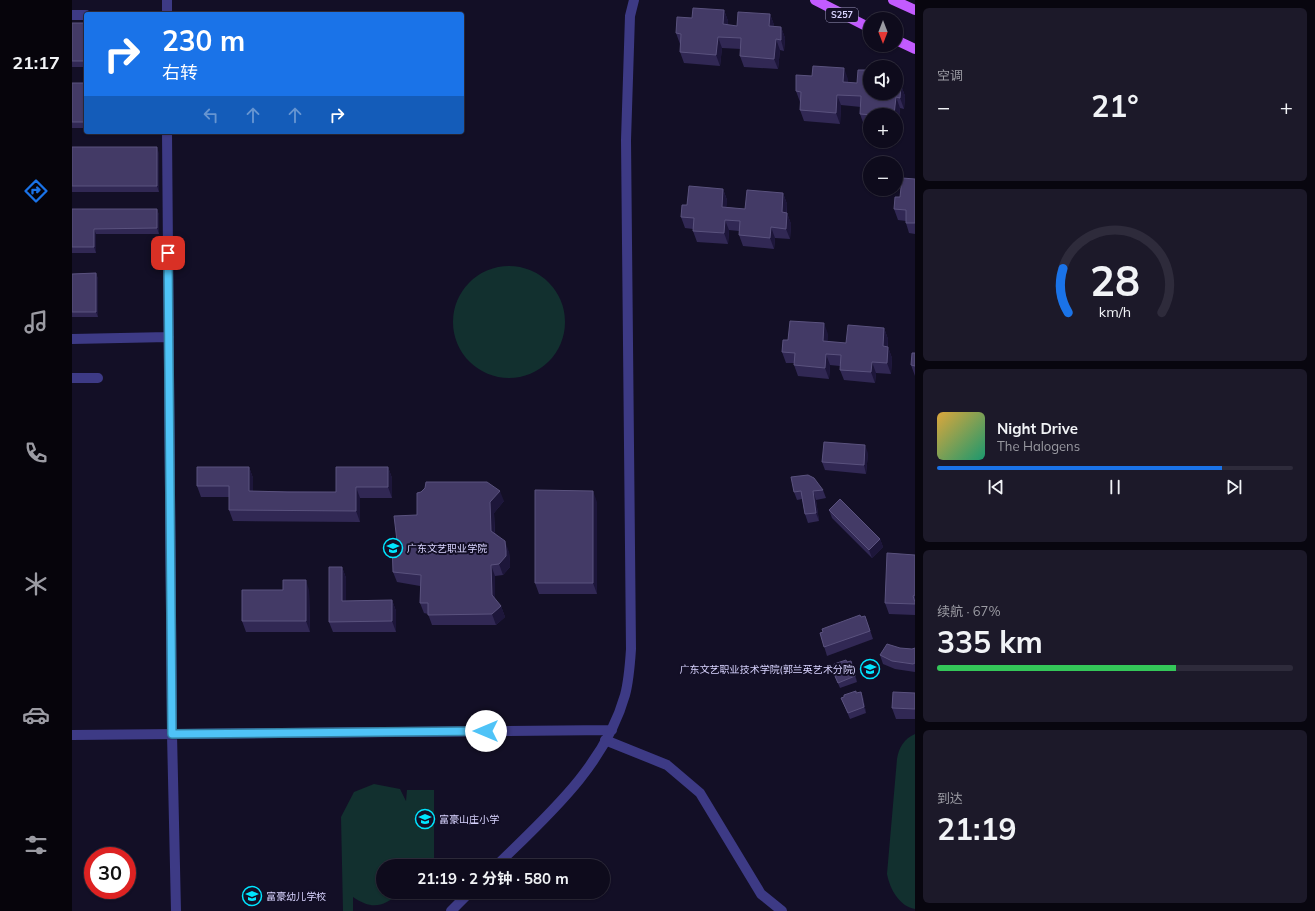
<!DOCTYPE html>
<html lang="zh">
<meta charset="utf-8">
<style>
:root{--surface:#0e0b1c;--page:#1c1929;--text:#f1f3f6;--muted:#9b9ba3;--line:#2e2b3b;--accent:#1a73e8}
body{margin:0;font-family:Mulish,"Noto Sans SC",sans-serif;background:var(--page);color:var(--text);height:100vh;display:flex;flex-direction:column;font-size:15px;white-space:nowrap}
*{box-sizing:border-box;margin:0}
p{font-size:13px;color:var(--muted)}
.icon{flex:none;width:22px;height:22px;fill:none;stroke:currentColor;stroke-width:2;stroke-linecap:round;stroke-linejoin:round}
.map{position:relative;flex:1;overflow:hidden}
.sheet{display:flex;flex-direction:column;gap:8px;padding:8px;background:#08060f;width:400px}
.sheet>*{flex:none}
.banner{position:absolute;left:12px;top:12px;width:380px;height:122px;border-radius:4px;box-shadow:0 1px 3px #0004,0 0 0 1px var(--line);background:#1a73e8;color:#fff;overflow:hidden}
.needle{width:26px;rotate:180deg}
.fabs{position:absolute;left:791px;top:12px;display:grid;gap:8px}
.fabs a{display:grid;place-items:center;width:40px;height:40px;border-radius:50%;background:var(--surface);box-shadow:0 1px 3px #0004,0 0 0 1px var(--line);font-size:20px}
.speed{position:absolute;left:12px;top:847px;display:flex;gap:8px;font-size:20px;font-weight:700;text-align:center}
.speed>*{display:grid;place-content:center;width:52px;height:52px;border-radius:50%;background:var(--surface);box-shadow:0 1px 3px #0004,0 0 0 1px var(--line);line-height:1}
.speed .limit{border:6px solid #d22;background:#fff;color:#111}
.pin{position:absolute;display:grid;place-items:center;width:34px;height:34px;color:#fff;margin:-17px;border-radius:8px;box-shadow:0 2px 6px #0006}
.me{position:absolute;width:44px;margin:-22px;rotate:270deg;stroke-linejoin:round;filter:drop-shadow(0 0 3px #0008)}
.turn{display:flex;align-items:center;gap:14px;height:84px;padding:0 12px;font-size:18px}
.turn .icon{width:52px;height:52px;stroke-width:2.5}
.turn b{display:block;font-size:28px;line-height:34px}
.lanes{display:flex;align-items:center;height:38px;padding:0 12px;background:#0003;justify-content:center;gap:20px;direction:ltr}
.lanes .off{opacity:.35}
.big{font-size:30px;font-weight:700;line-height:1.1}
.sheet .widget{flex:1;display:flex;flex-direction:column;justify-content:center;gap:6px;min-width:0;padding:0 14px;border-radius:6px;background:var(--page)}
.sheet .dial{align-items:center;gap:0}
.dial svg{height:104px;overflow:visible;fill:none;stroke:var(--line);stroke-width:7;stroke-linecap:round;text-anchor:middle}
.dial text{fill:var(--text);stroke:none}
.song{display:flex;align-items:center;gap:12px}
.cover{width:48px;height:48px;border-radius:6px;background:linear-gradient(135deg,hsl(40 70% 55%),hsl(160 70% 35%))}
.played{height:4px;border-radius:2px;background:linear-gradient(90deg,var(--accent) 80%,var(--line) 80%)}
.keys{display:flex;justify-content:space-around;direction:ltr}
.heat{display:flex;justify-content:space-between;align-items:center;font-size:22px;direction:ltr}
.charge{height:6px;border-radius:3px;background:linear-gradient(90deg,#34c759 67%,var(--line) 0)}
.trip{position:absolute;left:304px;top:859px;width:234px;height:40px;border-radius:20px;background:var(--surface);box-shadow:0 1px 3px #0004,0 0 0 1px var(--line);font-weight:700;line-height:40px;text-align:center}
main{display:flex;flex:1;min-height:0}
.tab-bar{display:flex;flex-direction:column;width:72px;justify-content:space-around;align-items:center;background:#06040b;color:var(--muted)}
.tab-bar .icon{width:28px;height:28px}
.tab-bar .on{color:var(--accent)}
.tab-bar b{font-size:18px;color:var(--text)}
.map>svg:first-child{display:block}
.green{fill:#12302f}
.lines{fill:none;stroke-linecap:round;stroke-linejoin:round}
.minor{stroke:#3d3a85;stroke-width:10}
.major{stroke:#c25bff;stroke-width:10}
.wall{fill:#312854}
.shaded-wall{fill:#1d163a}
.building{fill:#433a66;stroke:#5a527e}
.route-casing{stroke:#337fa1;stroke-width:10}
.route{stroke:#4fc3f7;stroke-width:7}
.labels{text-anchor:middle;stroke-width:4;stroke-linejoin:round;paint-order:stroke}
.shield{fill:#130f26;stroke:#9e99be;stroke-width:1}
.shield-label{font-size:9px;font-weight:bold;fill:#d9d4ff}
.poi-label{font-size:10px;fill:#d9d4ff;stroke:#130f26;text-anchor:start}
</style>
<main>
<nav class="tab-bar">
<b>21:17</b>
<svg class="icon on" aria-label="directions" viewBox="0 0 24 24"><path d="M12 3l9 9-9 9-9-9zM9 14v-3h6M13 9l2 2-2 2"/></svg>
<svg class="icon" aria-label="music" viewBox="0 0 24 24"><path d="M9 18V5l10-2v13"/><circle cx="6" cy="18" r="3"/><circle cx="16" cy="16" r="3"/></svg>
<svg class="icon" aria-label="phone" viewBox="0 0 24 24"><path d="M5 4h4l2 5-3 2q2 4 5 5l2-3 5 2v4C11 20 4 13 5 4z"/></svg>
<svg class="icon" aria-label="climate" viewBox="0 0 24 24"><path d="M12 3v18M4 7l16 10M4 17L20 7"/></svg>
<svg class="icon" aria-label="car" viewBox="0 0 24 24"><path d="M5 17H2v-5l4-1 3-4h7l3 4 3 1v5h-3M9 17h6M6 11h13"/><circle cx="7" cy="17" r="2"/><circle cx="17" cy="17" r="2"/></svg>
<svg class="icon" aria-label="filters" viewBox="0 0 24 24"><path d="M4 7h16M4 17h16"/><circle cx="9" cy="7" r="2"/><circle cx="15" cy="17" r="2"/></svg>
</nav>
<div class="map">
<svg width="843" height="911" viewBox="0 0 843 911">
<rect width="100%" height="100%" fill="#130f26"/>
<path class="green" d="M381 322a56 56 0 1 1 112 0a56 56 0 1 1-112 0Z
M843,734V909C827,906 818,889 815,874L825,759C827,747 832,739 843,734Z
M302,784L328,789L334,801L335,790H362V866H311V892H329L328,893C311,907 300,910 281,897V911H271L269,817L282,792Z"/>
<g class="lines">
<path class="minor" d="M95,0V14
M0,15H14
M95,132L100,734L104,911
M0,339L97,337
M0,378H26
M0,735L540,730
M533,740L595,765L628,793L689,894L710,911
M424,866C475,816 533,766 553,695C557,680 558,664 559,649L554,140L558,16L562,0
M379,911L398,892"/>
<path class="major" d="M743,0L798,28
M821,0L843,10
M824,40L843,49"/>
</g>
<path class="wall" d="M652,10L656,21V25L665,26L698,14L702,25V27H709L713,38L712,51L708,50L706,69L672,67L668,56L669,49L650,48L648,66L612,63L608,52V44L604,33L620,18Z
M0,23H14V67H0Z
M776,79V83L798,93L829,85L833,96L832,109L828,108L826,127H824V115H798V125H792L788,114L789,107L769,105L768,124L732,121L728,110V102L724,91Z
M0,83H14V128H0Z
M0,147L87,153V192H0Z
M843,179V234L837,233L834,223V221L826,220L822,209L828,197Z
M651,189L655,200L654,207L673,209L711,193L715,204V213L719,224L718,239L703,238L702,249L671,246L667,235V231L657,230L656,244L625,242L621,231V229L613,228L609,217L615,205Z
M0,209H85L87,215V234H24V253H0Z
M24,273L26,279V317H0V274Z
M812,328L816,339V347L820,358L819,374L804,373L803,383L772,380L768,370V366L758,365L757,379L726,376L722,365V363H714L710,352L716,340L756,334L755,342L774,343Z
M843,353V376L839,365Z
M796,453L794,474L753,470L750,462Z
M177,467L181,478V491L264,492L316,467L320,478V498H288V522L161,521L157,510V497H129L125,486Z
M719,477L751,490L754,498L744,500L747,521L736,523L733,514L730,499L725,500L722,492Z
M349,492L432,501L422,513L423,533L437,552L438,562V567L431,575L423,576V600L429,606L433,617L424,625H360L356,614L352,613L348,603V586L325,582L321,572L325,541L345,515Z
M525,502V594H467L463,583Z
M757,510L808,539L811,547L800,558L760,518Z
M843,555V615L817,614L813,603Z
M270,567L274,578V601L320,600L324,611V632H261L257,622Z
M211,590H237L238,632H174L170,621Z
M789,617L796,624L801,639L755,656L748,633Z
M828,648L840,649L843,648V672L823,669L811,664L808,655Z
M775,662L781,666L785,682L768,688L759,667Z
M789,692L791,697L794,713L778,719L769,698Z
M843,693V719H824L820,708Z"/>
<path class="shaded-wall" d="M652,10L656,21L655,35L651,24Z
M698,14L702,25L701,37L697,26Z
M709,27L713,38L712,51L709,40Z
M646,37L650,48L648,66L644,55Z
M704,39L708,50L706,69L702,59Z
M772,68L776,79L775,93L771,82Z
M829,85L833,96L832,109L828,98Z
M765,95L769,105L768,124L764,113Z
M824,97L828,108L826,127L824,121V115H822Z
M85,147L87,153V192L85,186Z
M651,189L655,200L654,217L650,207Z
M711,193L715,204L714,223L710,212Z
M85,209L87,215V234L85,228Z
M715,213L719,224L718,239L714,229Z
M653,220L657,230L656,244L652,233Z
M699,227L703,238L702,249L698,238Z
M22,229L24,234V253L22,247Z
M24,273L26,279V317L24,312Z
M752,323L756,334L755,352L751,341Z
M812,328L816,339L815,357L811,346Z
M816,347L820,358L819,374L815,363Z
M754,354L758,365L757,379L753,368Z
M800,362L804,373L803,383L799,372Z
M793,445L796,453L794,474L792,465Z
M177,467L181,478V502L177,491Z
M316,467L320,478V498L316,487Z
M284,487L288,498V522L284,511Z
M428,491L432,501L422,513L423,542L419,531L418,502Z
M521,491L525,502V594L521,583Z
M741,491L744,500L747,521L744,513Z
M808,539L811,547L800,558L797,550Z
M433,541L437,552L438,562V567L431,575L427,564Z
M419,565L423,576V606L420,595Z
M270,567L274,578V611L270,601Z
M234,580L237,590L238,632L234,621Z
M320,600L324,611V632L320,621Z
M429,606L433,617L424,625L420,614Z
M779,661L781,666L785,682L783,676Z
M789,692L791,697L794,713L792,707Z"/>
<path class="building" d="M621,8L652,10L651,24L665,26L666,12L698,14L697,26L709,27V40L704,39L702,59L668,56L669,38L646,37L644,55L608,52L609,34L604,33L605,17L620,18Z
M0,23H14V61H0Z
M741,66L772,68L771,82L785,83L786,70H798V93H824V85H829L828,98L824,97L822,115H801L788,114L789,96L765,95L764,113L728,110L729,92L724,91V75L740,76Z
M0,83H14V122H0Z
M0,147H85V186H0Z
M830,178L843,179V223H834V210L822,209L823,197H828Z
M617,186L651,189L650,207L673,209L675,190L711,193L710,212L715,213L714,229L699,227L698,238L667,235L668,221L653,220L652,233L621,231L622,218L609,217L610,205H615Z
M0,209H85V228L22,229V247H0Z
M24,273V312H0V274Z
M718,321L752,323L751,341L774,343L776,325L812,328L811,346L816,347L815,363L800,362L799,372L768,370L769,355L754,354L753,368L722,365L723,353L710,352L711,340H716Z
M840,353H843V366L839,365Z
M752,442L793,445L792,465L750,462Z
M125,467H177V491L216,492H264V467H316V487H284V511L157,510V486H125Z
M736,475L742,478L751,490L741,491L744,513L733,514L729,491L722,492L719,477Z
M354,482H415L428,491L418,502L419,531L433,541L434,551V556L427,564L419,565L420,595L429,606L420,614L356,615V603H348L349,575L321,572L320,543L325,541L322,516L345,515V493L349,492L353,488Z
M463,490L521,491V583H463Z
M768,499L808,539L797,550L757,510Z
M815,553L843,555V595L841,596L843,602V604L813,603Z
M257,567H270V601L320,600V621L257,622Z
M211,580H234V621H170V590H211Z
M788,615L789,617L793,616L798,631L752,647L748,633L751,632L750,629Z
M815,644L828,648L840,649L843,648V663L841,664L820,661L808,655Z
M774,660L775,662L779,661L783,676L766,683L759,667L763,666L762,664Z
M784,691V693L789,692L792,707L776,713L769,698L772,697V695Z
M821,692L843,693V709L820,708Z"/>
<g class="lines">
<g class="route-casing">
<path id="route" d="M96,253L100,734L414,731"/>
</g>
<use href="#route" class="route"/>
</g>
<defs>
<g id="university-ring" transform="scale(1)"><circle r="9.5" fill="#130f26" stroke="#00e5ff" stroke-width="1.5"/><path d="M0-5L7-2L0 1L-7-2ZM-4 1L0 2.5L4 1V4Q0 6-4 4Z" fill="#00e5ff"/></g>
<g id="school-ring" transform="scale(1)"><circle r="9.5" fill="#130f26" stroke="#00e5ff" stroke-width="1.5"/><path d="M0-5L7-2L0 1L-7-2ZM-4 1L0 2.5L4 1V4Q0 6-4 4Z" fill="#00e5ff"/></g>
</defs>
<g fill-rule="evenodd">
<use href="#university-ring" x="321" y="548"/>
<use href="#university-ring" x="798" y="669"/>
<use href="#school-ring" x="353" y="819"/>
<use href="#school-ring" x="180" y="896"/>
</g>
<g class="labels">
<rect class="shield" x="754" y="8" width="32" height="14" rx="3"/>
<g class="shield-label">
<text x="770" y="18">S257</text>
</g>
<g class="poi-label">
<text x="335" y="552">广东文艺职业学院</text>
<text x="784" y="673" text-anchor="end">广东文艺职业技术学院(郭兰英艺术分院)</text>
<text x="367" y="823">富豪山庄小学</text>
<text x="194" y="900">富豪幼儿学校</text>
</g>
</g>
</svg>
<div class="fabs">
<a><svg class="needle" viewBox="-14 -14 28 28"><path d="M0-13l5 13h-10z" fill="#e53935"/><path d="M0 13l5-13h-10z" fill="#9b9ba3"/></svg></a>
<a><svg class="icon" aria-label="sound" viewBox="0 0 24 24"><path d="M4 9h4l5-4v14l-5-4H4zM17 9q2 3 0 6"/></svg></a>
<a>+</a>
<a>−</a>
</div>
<div class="speed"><div class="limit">30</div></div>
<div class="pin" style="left:96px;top:253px;background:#d93025"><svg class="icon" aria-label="arrive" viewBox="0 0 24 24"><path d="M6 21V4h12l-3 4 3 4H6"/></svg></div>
<svg class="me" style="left:414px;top:731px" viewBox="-20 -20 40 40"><circle r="19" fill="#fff"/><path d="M0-13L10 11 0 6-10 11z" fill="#4fc3f7"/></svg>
<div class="trip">21:19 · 2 分钟 · 580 m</div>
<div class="banner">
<div class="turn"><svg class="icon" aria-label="right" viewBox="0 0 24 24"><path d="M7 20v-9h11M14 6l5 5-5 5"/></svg><div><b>230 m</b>右转</div></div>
<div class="lanes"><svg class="icon off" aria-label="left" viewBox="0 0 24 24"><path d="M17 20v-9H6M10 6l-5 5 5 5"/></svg><svg class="icon off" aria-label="ahead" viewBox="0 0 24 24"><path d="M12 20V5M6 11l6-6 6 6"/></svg><svg class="icon off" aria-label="ahead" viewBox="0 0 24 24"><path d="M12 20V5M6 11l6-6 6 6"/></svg><svg class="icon" aria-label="right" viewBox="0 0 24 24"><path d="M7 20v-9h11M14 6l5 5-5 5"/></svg></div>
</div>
</div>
<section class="sheet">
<div class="widget"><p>空调</p>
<div class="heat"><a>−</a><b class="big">21°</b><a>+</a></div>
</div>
<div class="widget dial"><svg viewBox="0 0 100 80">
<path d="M14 69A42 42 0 1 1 86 69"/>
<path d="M14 69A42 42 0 0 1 10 35" stroke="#1a73e8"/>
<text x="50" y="56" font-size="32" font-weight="700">28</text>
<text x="50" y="72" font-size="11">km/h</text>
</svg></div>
<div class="widget">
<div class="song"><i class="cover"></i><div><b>Night Drive</b><p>The Halogens</p></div></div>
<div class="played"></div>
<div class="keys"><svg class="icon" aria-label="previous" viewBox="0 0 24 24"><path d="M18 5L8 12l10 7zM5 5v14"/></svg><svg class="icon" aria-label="pause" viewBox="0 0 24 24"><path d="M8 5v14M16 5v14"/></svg><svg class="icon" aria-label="next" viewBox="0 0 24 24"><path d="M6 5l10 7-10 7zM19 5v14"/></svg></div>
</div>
<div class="widget"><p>续航 · 67%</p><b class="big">335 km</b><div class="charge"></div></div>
<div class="widget"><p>到达</p><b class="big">21:19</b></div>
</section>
</main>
